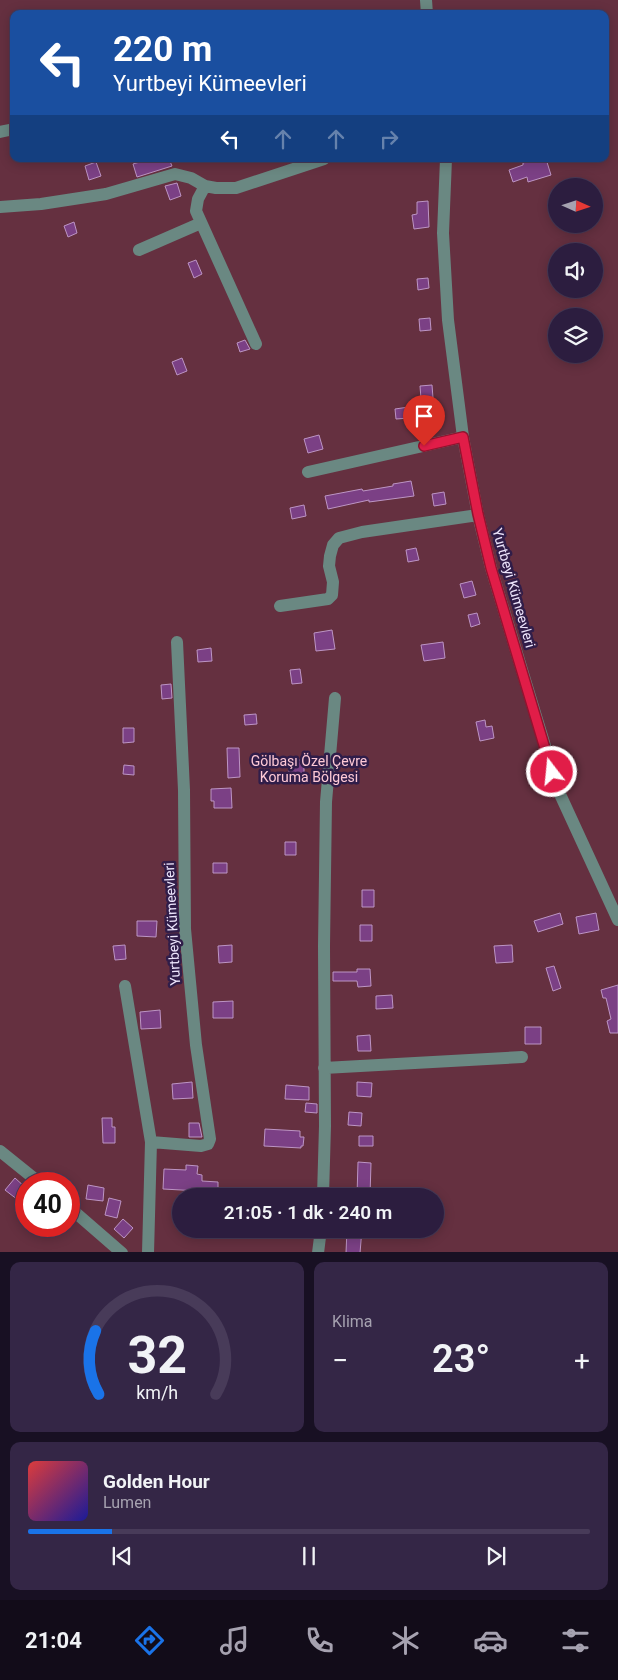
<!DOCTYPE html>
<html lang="tr">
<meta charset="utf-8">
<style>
:root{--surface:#2c1d3f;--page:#342646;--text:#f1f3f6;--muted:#a6a2b0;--line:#483b59;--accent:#1a73e8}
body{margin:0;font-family:Roboto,sans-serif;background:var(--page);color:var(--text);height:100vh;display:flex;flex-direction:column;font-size:19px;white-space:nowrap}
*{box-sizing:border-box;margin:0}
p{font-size:16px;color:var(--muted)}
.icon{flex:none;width:28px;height:28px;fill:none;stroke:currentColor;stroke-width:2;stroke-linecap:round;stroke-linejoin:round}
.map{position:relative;height:1252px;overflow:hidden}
.sheet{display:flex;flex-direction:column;gap:10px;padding:10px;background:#181023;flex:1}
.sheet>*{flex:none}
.guide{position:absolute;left:10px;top:10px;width:599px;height:152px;border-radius:10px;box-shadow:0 2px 12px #0003,0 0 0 1px var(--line);background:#1a4fa0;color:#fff;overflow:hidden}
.needle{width:32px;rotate:93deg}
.buttons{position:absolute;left:548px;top:178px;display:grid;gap:10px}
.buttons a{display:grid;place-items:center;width:55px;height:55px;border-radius:50%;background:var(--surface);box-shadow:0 2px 12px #0003,0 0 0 1px var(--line);font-size:25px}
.speed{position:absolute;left:15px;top:1172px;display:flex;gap:10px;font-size:25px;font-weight:700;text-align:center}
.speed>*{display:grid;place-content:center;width:65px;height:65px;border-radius:50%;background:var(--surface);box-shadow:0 2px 12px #0003,0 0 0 1px var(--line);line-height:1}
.speed .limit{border:8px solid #d22;background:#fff;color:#111}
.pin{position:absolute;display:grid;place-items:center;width:42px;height:42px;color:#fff;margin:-51px -21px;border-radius:50% 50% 50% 0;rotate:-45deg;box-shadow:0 0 5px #0007}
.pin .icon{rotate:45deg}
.me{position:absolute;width:55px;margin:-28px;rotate:344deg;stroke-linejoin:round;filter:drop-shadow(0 0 4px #0008)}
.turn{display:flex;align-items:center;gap:18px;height:105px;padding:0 20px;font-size:22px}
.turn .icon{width:65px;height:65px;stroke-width:2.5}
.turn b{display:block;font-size:35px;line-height:42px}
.lanes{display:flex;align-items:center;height:48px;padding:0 20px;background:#0003;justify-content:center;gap:25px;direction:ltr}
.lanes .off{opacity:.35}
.big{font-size:38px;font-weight:600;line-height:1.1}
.sheet .card{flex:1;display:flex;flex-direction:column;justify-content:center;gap:8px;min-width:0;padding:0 18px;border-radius:10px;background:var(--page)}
.sheet .dial{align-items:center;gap:0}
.dial svg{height:130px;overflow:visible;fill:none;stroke:var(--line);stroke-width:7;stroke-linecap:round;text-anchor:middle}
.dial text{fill:var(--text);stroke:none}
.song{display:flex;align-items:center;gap:15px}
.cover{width:60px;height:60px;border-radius:8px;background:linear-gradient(135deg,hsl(0 70% 55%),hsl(240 70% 35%))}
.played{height:5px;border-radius:2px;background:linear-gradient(90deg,var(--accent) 15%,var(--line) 15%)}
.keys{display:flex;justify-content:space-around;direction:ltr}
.heat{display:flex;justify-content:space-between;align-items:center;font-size:28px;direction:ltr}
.sheet .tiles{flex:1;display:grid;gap:10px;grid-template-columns:1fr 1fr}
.card:last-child{grid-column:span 2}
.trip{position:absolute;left:172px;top:1188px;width:272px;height:50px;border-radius:25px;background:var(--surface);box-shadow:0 2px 12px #0003,0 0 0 1px var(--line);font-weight:600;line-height:50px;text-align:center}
.tab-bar{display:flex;height:80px;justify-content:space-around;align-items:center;background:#120c19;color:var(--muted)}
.tab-bar .icon{width:35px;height:35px}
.tab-bar .active{color:var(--accent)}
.tab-bar b{font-size:22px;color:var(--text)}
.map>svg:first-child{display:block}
.green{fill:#653040;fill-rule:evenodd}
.building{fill:#7b4085;stroke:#bd95c4}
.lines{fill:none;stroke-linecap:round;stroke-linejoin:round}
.minor{stroke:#6a8882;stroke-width:12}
.route-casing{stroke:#92132f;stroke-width:12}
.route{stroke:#e11d48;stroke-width:9}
.labels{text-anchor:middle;stroke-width:5;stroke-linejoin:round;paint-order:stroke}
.street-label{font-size:14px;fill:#ede5fc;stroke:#301d49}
.park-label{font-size:14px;fill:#fec9d6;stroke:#301d49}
</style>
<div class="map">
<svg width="618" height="1253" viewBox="0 0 618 1253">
<rect width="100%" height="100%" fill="#3a2754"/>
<path class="green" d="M0,0H618V1252L0,1253ZM14,14H605V159H14ZM556,186H594V224H556ZM556,251H594V289H556ZM556,316H594V354H556ZM26,1184H69V1226H26ZM181,1196H436V1229H181Z"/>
<path class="building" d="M150,159H169L172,166L137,177L133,164Z
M537,159H546L551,175L528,182L527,177L513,182L509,170L523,165V163Z
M96,162L101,176L89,180L85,166Z
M177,183L181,196L170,200L165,186Z
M428,201L429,227L414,229L412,215L417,214V202Z
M74,222L77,233L68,237L64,226Z
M196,260L202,274L194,278L188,263Z
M428,278L429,288L418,290L417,279Z
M430,318L431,330L420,331L419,319Z
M245,340L250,349L240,352L237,343Z
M182,358L187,371L177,375L172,362Z
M432,385L433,398L421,399L420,386Z
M409,407L410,418L396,419L395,409Z
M319,435L323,449L308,453L304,439Z
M411,481L414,496L369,502V500L328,509L325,496L362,489L363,491L393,486V484Z
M444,492L446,504L434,506L432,494Z
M304,505L306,516L292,519L290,508Z
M416,548L419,560L408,562L406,550Z
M472,581L476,595L464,598L460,584Z
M477,613L480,624L471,627L468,615Z
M332,630L335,649L316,651L314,633Z
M443,642L445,658L424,661L421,645Z
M211,648L212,661L198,662L197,650Z
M300,669L302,683L292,684L290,670Z
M171,684L172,698L162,699L161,685Z
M256,714L257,724L245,725L244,715Z
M485,720L486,727L492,726L494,738L480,741L476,722Z
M123,728H134V742L123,743Z
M227,748H239L240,777L228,778Z
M294,760H304V773H289L288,762H295Z
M124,765L134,766V775L123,774Z
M231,788L232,808H214V801H211V789Z
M285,842H296V855H285Z
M213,863H227V873H213Z
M362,890H374V907H362Z
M560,913L563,924L538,932L534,921Z
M596,913L599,930L579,934L576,917Z
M137,921H157L156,937L137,936Z
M360,925H372V941H360Z
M125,945L126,959L115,960L113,946Z
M232,945V962L219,963L218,946Z
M512,945L513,962L496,963L494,946Z
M554,966L561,988L553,991L546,968Z
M357,969H370L371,986L358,987L357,981H333V972H357Z
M618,985V1033H610L607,1021L611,1019L606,998H603L601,990Z
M392,995L393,1008L376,1009V996Z
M233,1001V1018H213V1002Z
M160,1010L161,1028L141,1029L140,1012Z
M525,1027H541V1044H525Z
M370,1035L371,1051H358L357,1036Z
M192,1082L193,1098L173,1099L172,1084Z
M357,1082L372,1083L371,1097L357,1096Z
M286,1085L309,1087V1100L285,1099Z
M306,1103L317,1104V1113L305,1112Z
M349,1112L362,1113L361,1126L348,1125Z
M102,1118H112V1127H115V1143H103Z
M189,1123H199L202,1137H189Z
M265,1129L300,1131V1137H304L303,1146H301V1148L264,1146Z
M359,1136H373V1146H359Z
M358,1162L371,1163L370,1196H357Z
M186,1165L198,1166L197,1174L202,1175V1181L218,1182V1192L163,1189L164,1169L186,1170Z
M15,1178L26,1188L18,1200L5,1190Z
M88,1185L104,1188L103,1201L86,1199Z
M109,1198L121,1201L117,1218L105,1215Z
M123,1219L133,1228L124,1238L114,1229Z
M347,1229H362L360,1253H346Z"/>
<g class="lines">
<path class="minor" d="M426,0L427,14
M0,132L14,129
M446,159L443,233L448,320L463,437L478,515L491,568L559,792L618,920
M205,186L198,199L196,211L256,344
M0,207L41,204L106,194L175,174L191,178L205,186L216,188H236L324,159
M139,250L201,223
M308,472L463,437
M280,606L328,599L332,595L333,582L329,566L330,556L333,545L339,538L362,532L478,515
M125,986L151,1142L148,1253
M324,1068L522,1057
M151,1142L201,1146L208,1144L210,1139L196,1045L185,929L184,790L177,642
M0,1151L41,1184
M323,1196L325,1126L324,946L326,802L335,698
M69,1207L122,1253
M318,1253L321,1229"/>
</g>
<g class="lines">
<g class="route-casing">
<path id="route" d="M424,446L463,437L478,514L491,568L552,772"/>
</g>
<use href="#route" class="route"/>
</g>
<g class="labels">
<g class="street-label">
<text transform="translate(514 588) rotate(74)" y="5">Yurtbeyi Kümeevleri</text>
<text transform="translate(172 924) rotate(-93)" y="5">Yurtbeyi Kümeevleri</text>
</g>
<g class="park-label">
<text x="309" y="766">Gölbaşı Özel Çevre<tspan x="309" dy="16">Koruma Bölgesi</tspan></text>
</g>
</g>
</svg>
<div class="buttons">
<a><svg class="needle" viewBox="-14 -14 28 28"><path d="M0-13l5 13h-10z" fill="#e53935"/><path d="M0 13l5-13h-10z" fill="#a6a2b0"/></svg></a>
<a><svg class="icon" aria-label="sound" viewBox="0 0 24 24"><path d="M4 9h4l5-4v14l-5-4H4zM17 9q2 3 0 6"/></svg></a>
<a><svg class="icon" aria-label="layers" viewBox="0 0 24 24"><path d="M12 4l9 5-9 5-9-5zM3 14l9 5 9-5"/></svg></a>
</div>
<div class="speed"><div class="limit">40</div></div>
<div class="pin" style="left:424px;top:446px;background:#d93025"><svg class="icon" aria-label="arrive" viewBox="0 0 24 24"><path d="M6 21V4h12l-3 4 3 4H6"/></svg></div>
<svg class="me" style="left:552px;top:772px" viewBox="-20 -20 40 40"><circle r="17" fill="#e11d48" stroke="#fff" stroke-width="3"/><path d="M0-11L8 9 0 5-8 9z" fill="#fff"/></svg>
<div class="trip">21:05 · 1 dk · 240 m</div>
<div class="guide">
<div class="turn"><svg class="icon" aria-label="left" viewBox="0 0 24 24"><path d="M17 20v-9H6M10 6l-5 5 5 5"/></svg><div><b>220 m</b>Yurtbeyi Kümeevleri</div></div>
<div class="lanes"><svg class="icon" aria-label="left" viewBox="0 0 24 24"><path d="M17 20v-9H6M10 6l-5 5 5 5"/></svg><svg class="icon off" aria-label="ahead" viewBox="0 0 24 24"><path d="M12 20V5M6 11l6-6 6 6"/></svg><svg class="icon off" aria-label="ahead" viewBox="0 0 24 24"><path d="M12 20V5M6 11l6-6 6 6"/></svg><svg class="icon off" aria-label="right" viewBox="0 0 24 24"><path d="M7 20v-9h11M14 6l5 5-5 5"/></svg></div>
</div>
</div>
<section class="sheet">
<div class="tiles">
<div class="card dial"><svg viewBox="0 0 100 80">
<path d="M14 69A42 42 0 1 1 86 69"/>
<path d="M14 69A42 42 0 0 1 12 30" stroke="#1a73e8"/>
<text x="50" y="56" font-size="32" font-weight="700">32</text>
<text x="50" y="72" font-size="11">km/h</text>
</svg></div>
<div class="card"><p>Klima</p>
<div class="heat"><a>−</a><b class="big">23°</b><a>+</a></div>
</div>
<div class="card">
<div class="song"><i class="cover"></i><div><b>Golden Hour</b><p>Lumen</p></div></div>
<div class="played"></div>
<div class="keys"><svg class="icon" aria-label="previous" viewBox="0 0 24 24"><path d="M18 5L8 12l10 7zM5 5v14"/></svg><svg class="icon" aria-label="pause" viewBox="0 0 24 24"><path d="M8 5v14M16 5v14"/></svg><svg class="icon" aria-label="next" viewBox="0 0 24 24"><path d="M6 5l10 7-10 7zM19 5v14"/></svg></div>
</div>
</div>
</section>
<nav class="tab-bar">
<b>21:04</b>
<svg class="icon active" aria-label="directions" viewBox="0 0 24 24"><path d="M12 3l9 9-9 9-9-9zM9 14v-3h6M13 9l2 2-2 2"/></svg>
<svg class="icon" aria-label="music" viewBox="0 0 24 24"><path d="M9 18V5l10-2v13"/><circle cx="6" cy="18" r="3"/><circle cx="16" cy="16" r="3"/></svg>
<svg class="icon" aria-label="phone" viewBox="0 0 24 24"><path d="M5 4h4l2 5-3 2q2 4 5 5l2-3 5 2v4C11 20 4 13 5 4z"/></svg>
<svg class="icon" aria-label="climate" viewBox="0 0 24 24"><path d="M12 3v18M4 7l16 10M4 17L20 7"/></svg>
<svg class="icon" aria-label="car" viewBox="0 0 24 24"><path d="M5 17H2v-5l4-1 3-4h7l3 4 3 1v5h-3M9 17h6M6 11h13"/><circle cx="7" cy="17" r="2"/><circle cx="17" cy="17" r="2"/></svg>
<svg class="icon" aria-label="filters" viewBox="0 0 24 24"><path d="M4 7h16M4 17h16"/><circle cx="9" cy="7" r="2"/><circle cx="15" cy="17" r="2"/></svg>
</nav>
